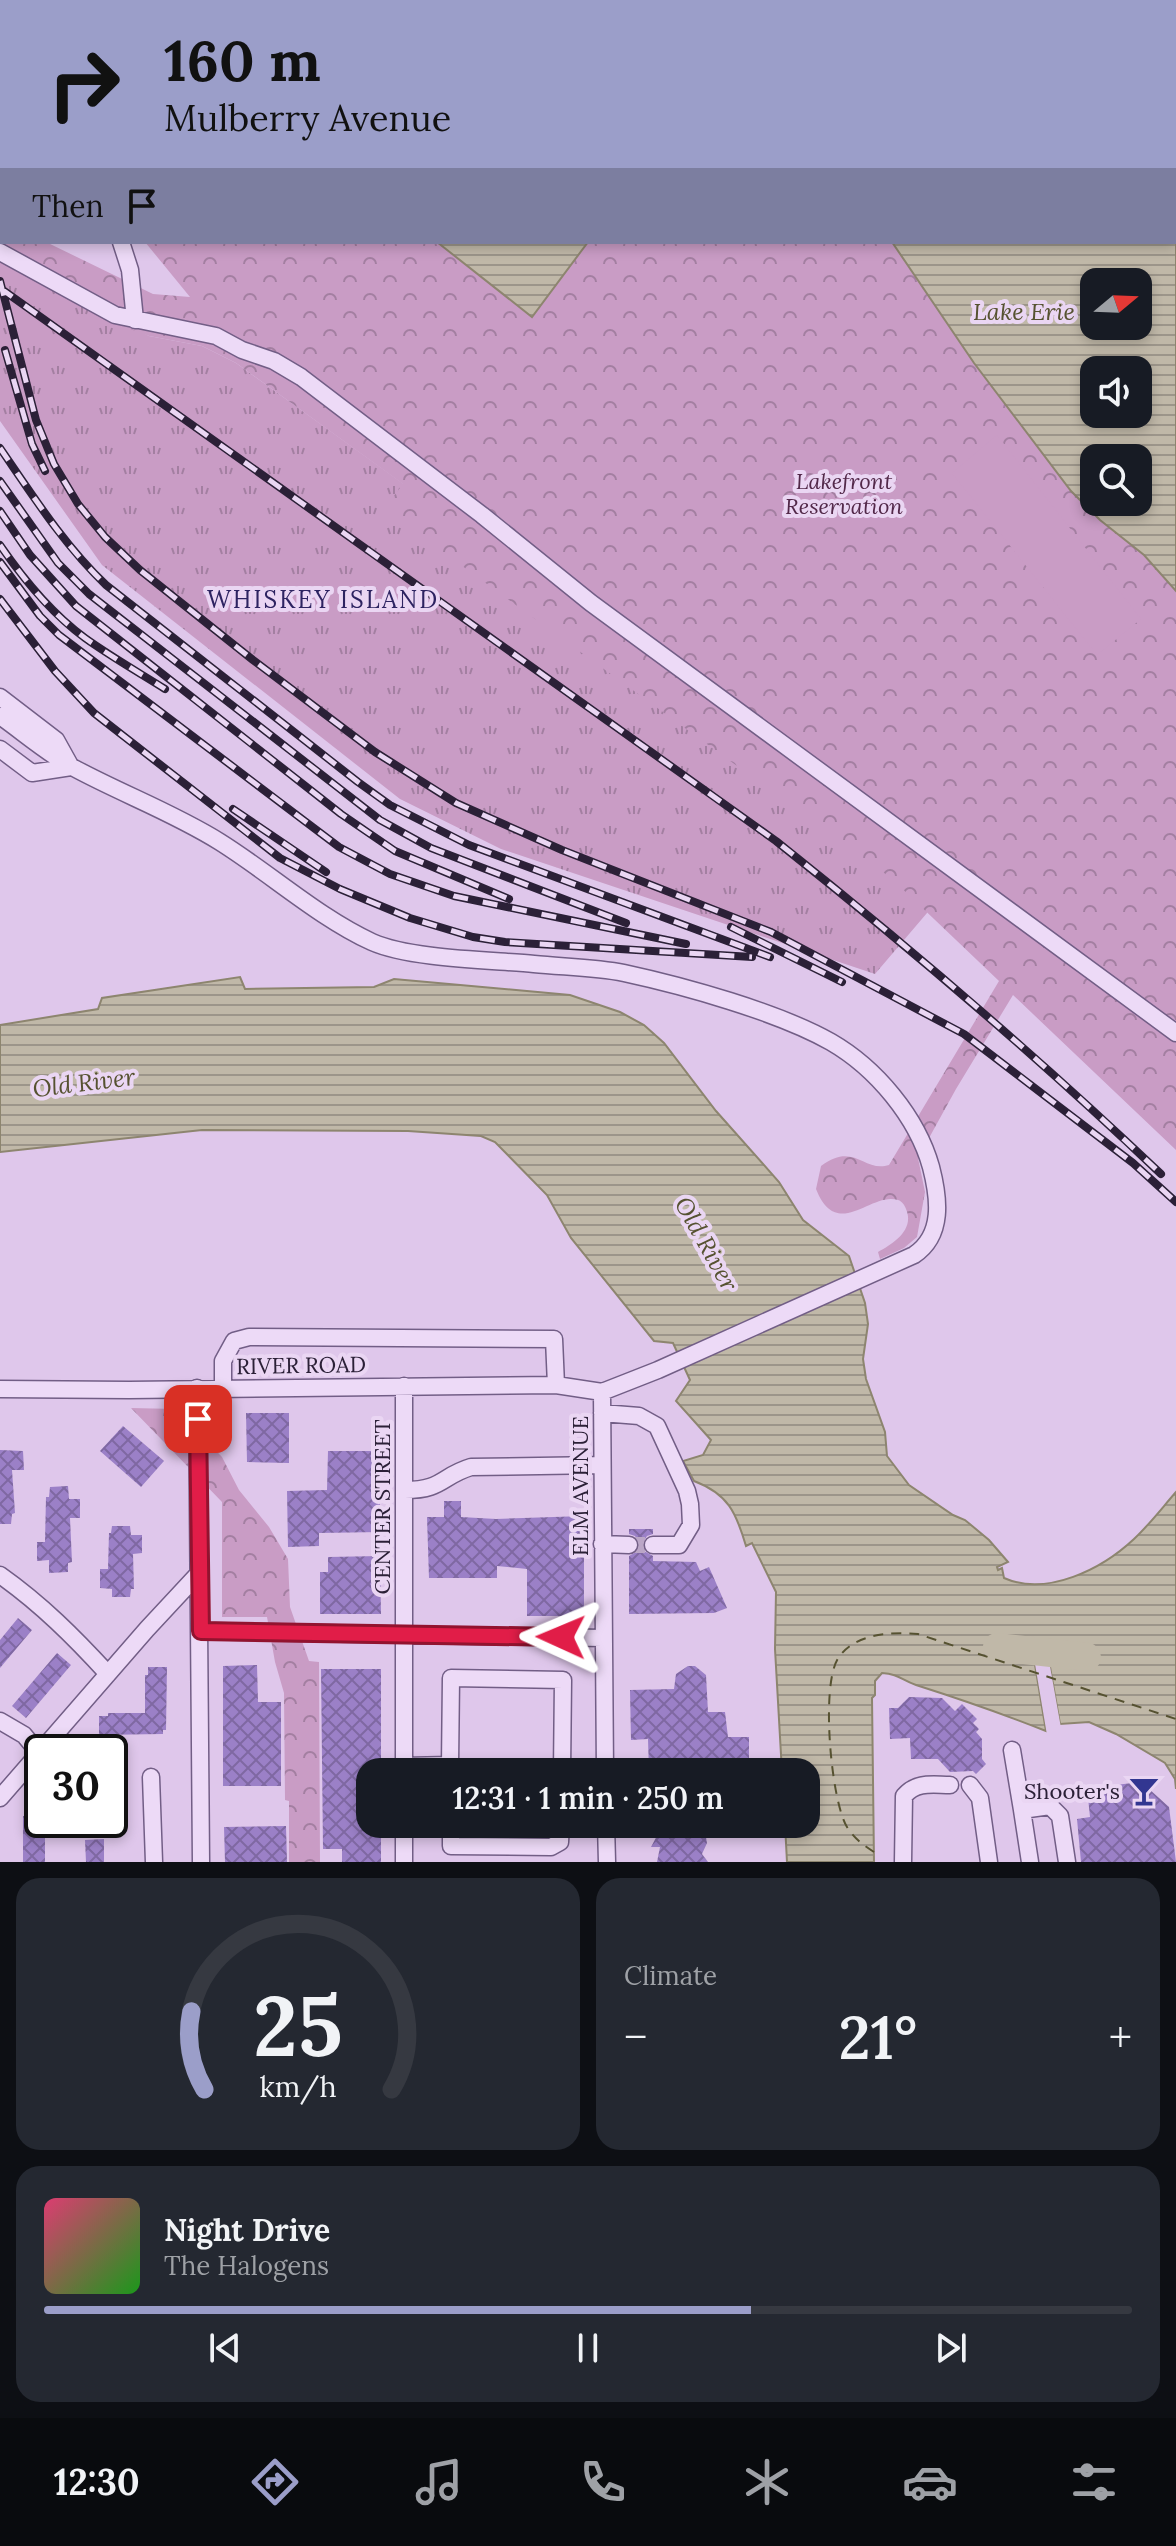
<!DOCTYPE html>
<meta charset="utf-8">
<style>
:root{--surface:#171b24;--page:#242831;--text:#f1f3f6;--muted:#9ea1a6;--line:#363941;--accent:#9b9ec9}
body{margin:0;font-family:Lora,serif;background:var(--page);color:var(--text);height:100vh;display:flex;flex-direction:column;font-size:30px;white-space:nowrap}
*{box-sizing:border-box;margin:0}
p{font-size:26px;color:var(--muted)}
.icon{flex:none;width:44px;height:44px;fill:none;stroke:currentColor;stroke-width:2;stroke-linecap:round;stroke-linejoin:round}
.map{position:relative;height:1862px;overflow:hidden}
.sheet{display:flex;flex-direction:column;gap:16px;padding:16px;background:#0d0f14;flex:1}
.sheet>*{flex:none}
.top-card{position:absolute;left:0px;top:0px;width:1176px;height:244px;box-shadow:0 4px 12px #0003;background:#9b9ec9;color:#111;overflow:hidden}
.needle{width:52px;rotate:71deg}
.buttons{position:absolute;left:1080px;top:268px;display:grid;gap:16px}
.buttons a{display:grid;place-items:center;width:72px;height:72px;border-radius:16px;background:var(--surface);box-shadow:0 4px 12px #0003;font-size:40px}
.speed{position:absolute;left:24px;top:1734px;display:flex;gap:16px;font-size:40px;font-weight:700;text-align:center}
.speed>*{display:grid;place-content:center;width:104px;height:104px;border-radius:50%;background:var(--surface);box-shadow:0 4px 12px #0003;line-height:1}
.speed .limit{border:4px solid #111;border-radius:12px;background:#fff;color:#111}
.pin{position:absolute;display:grid;place-items:center;width:68px;height:68px;color:#fff;margin:-34px;border-radius:16px;box-shadow:0 4px 12px #0006}
.me{position:absolute;width:88px;margin:-44px;rotate:271deg;stroke-linejoin:round;filter:drop-shadow(0 0 6px #0008)}
.turn{display:flex;align-items:center;gap:28px;height:168px;padding:0 32px;font-size:36px}
.turn .icon{width:104px;height:104px;stroke-width:2.5}
.turn b{display:block;font-size:56px;line-height:68px}
.then{display:flex;align-items:center;height:76px;padding:0 32px;background:#0003;gap:16px;font-size:30px}
.big{font-size:60px;font-weight:600;line-height:1.1}
.sheet .widget{flex:1;display:flex;flex-direction:column;justify-content:center;gap:12px;min-width:0;padding:0 28px;border-radius:24px;background:var(--page)}
.sheet .dial{align-items:center;gap:0}
.dial svg{height:208px;overflow:visible;fill:none;stroke:var(--line);stroke-width:7;stroke-linecap:round;text-anchor:middle}
.dial text{fill:var(--text);stroke:none}
.song{display:flex;align-items:center;gap:24px}
.cover{width:96px;height:96px;border-radius:12px;background:linear-gradient(135deg,hsl(340 70% 55%),hsl(120 70% 35%))}
.played{height:8px;border-radius:4px;background:linear-gradient(90deg,var(--accent) 65%,var(--line) 65%)}
.keys{display:flex;justify-content:space-around;direction:ltr}
.heat{display:flex;justify-content:space-between;align-items:center;font-size:44px;direction:ltr}
.sheet .tiles{flex:1;display:grid;gap:16px;grid-template-columns:1fr 1fr}
.widget:last-child{grid-column:span 2}
.trip{position:absolute;left:356px;top:1758px;width:464px;height:80px;border-radius:24px;background:var(--surface);box-shadow:0 4px 12px #0003;font-weight:600;line-height:80px;text-align:center}
.dock{display:flex;height:128px;justify-content:space-around;align-items:center;background:#090b0e;color:var(--muted)}
.dock .icon{width:56px;height:56px}
.dock .selected{color:var(--accent)}
.dock b{font-size:36px;color:var(--text)}
.map>svg:first-child{display:block}
.grass{fill:url(#grass-tufts)}
.park{fill:url(#park-crowns);fill-rule:evenodd}
.pitch{fill:#c99cc5}
.water{fill:url(#water-rules);stroke:#8d856f;stroke-width:2;fill-rule:evenodd}
.pier{fill:#dfc7eb}
.lines{fill:none;stroke-linecap:round;stroke-linejoin:round}
.river{stroke:#c0b8a8;stroke-width:28}
.ferry{stroke:#565231;stroke-width:2;stroke-dasharray:10 8;stroke-linecap:butt}
.building{fill:url(#building-cross-hatch)}
.minor-tunnel{stroke:#bba6c7;stroke-width:16;stroke-dasharray:16 8;stroke-linecap:butt}
.minor-casing{stroke:#725e86;stroke-width:19}
.minor{stroke:#eddaf7;stroke-width:16}
.rail-casing{stroke:#2b2037;stroke-width:8}
.rail{stroke:#ead6f3;stroke-width:5;stroke-dasharray:15;stroke-linecap:butt}
.route-casing{stroke:#92132f;stroke-width:20}
.route{stroke:#e11d48;stroke-width:14}
.labels{text-anchor:middle;stroke-width:8;stroke-linejoin:round;paint-order:stroke}
.park-label{font-size:22px;font-style:italic;fill:#522849;stroke:#ead6f3}
.street-label{font-size:22px;fill:#2b2037;stroke:#ead6f3}
.poi-label{font-size:22px;fill:#2b2037;stroke:#ead6f3;text-anchor:end}
.water-label{font-size:24px;font-style:italic;fill:#565231;stroke:#ead6f3}
.neighbourhood-label{font-size:24px;letter-spacing:2px;fill:#2d2361;stroke:#ead6f3}
</style>
<div class="map">
<svg width="1176" height="1862" viewBox="0 0 1176 1862">
<defs>
<pattern id="grass-tufts" width="24" height="20" patternUnits="userSpaceOnUse" patternTransform="scale(2)"><rect width="24" height="20" fill="#c99cc5"/><path d="M3 7l-1-3M5 7V3M7 7l1-3M15 17l-1-3M17 17v-4M19 17l1-3" fill="none" stroke="#a37fa1"/></pattern>
<pattern id="park-crowns" width="20" height="18" patternUnits="userSpaceOnUse" patternTransform="scale(2)"><rect width="20" height="18" fill="#c99cc5"/><path d="M2 6a3 3 0 1 1 6 0M12 15a3 3 0 1 1 6 0" fill="none" stroke="#a37fa1"/></pattern>
<pattern id="water-rules" width="6" height="5" patternUnits="userSpaceOnUse" patternTransform="scale(2)"><rect width="6" height="5" fill="#c0b8a8"/><path d="M0 2.5h6" fill="none" stroke="#9c958a"/></pattern>
<pattern id="building-cross-hatch" width="8" height="8" patternUnits="userSpaceOnUse" patternTransform="scale(2)"><rect width="8" height="8" fill="#9b80c7"/><path d="M0 0l8 8M0 8l8-8" fill="none" stroke="#7f68a2"/></pattern>
</defs>
<rect width="100%" height="100%" fill="#dfc7eb"/>
<path class="grass" d="M0,256L149,336L202,346L236,363L948,877L927,913L875,974L501,849L400,799L102,565L0,421Z"/>
<path class="park" d="M38,0H177L185,2H38Z
M0,213L2,242H46L153,294L190,297L145,242H1174L1176,228V1150L1013,995L956,1089L918,1158L925,1192L917,1237L904,1248L880,1259L878,1252C893,1244 915,1230 906,1209C905,1206 902,1201 898,1200C871,1191 837,1242 816,1189L821,1166C854,1141 864,1173 889,1165L999,981L891,878L384,509L403,484L236,363L202,346L149,336L117,324L20,272L0,257ZM1094,282H1138V326H1094ZM1094,370H1138V414H1094ZM1094,458H1138V502H1094Z
M131,1408L176,1409L222,1457L239,1490L269,1527L288,1559L290,1607L309,1661L319,1662L320,1862H289V1801L285,1800L284,1693L275,1662L267,1617H222V1502Z"/>
<path class="pitch" d="M997,435L1141,619L1097,655L952,473Z"/>
<path class="water" d="M175,0H1176V591L1144,555L1100,520L1071,491L974,363L892,242H1174V2H174ZM1094,282H1138V326H1094ZM1094,370H1138V414H1094ZM1094,458H1138V502H1094Z
M437,242H588L532,317Z
M240,977L245,989L374,987L394,979L570,995L620,1012L644,1025L664,1043L716,1111L779,1182L803,1220L849,1256L865,1303L868,1324L863,1359L866,1379L885,1432L887,1456L909,1485L953,1515L965,1520L989,1540L1008,1562L997,1567L998,1570L1002,1568L1004,1578C1047,1597 1102,1569 1134,1539C1149,1525 1162,1508 1176,1492V1789L1175,1779L1165,1763L1116,1734L1089,1722L1060,1724L1046,1644L1032,1647L1046,1731C1003,1714 960,1699 916,1685C901,1680 899,1674 882,1673L875,1681V1695L872,1698L874,1862H787L785,1824H806V1772H782L775,1649L776,1592L752,1543L746,1546C736,1512 728,1494 694,1481L683,1461L703,1455L711,1440L676,1401L690,1380L673,1343L654,1341L571,1238L547,1195L495,1142L481,1136L408,1131L202,1130L0,1152V1025L98,1009L102,998Z"/>
<path class="pier" d="M1046,1644L1061,1728L1057,1725L1043,1648L1037,1650L1050,1730L1047,1735L1032,1646Z"/>
<g class="lines">
<path class="river" d="M997,1647L1087,1657"/>
<path class="ferry" d="M874,1852C863,1845 854,1838 847,1827C831,1801 820,1682 839,1657C856,1633 891,1632 918,1634L1176,1719"/>
</g>
<path class="building" d="M246,1413H289V1463L247,1462Z
M123,1426L164,1461L141,1487L100,1451Z
M0,1450L23,1451L24,1470H12L15,1513L12,1514L11,1524H0Z
M328,1451H378L381,1532L319,1533V1546L288,1547L287,1491L327,1490Z
M68,1486L69,1499H80V1518H70L72,1562L68,1563V1572L49,1573V1560L37,1561V1542H45L46,1497H49L50,1487Z
M444,1501H461V1517L496,1519L584,1516V1616H527V1569L497,1566V1578H429L427,1517H444Z
M112,1526H130L131,1535H142V1553L133,1554L134,1589H131L130,1597H112V1589L100,1588V1569H108L109,1533H111Z
M629,1529H653V1534L647,1536L642,1544L644,1551L653,1556V1561L696,1562L700,1571L709,1567L727,1608L714,1613L629,1614V1556L638,1551L640,1545L635,1536L629,1534Z
M380,1556L381,1614H320V1572H328V1557Z
M18,1618L32,1630L0,1668V1640Z
M57,1653L71,1665L26,1718L12,1706Z
M257,1665L258,1702H281V1786H223V1666Z
M688,1666H695L706,1675L708,1712H725L728,1737H749V1772H649L648,1739L631,1740L630,1690L674,1689L676,1674Z
M148,1667H167L166,1730H163V1734L99,1735V1716H108V1713H145V1675H148Z
M321,1669H381V1772H370V1824H381V1862H342V1849H323Z
M909,1697L942,1698L955,1711L962,1704L977,1719L973,1723L979,1729L976,1732L982,1739V1759L986,1764L976,1774L973,1771L950,1772L938,1759H911L910,1738L890,1739L889,1708H898Z
M1138,1779L1169,1807L1176,1862H1081L1077,1819L1090,1817L1087,1788L1133,1783Z
M27,1807H42V1820H45V1862H23V1816H27Z
M670,1824H695L706,1837L707,1843L702,1854L708,1862H657L660,1847H651L659,1832Z
M286,1826L287,1862H225L224,1827Z
M104,1839V1862H86L85,1840Z"/>
<g class="lines">
<path class="minor-tunnel" d="M629,1545H653"/>
<g class="minor-casing">
<path id="minor" d="M0,121L2,124
M121,242L130,270L135,320
M0,252L115,315L216,336L242,350L274,361L301,377L482,515L591,603L1176,1033
M0,697L56,740L71,767L32,773L0,749
M0,716C24,733 48,754 74,768C122,794 174,813 220,842C271,874 318,917 372,942C410,959 491,960 534,964C563,967 595,967 624,973C684,986 778,1012 831,1042C876,1068 917,1117 931,1167C939,1198 944,1235 914,1255L658,1370L602,1392L556,1385L129,1390L0,1389
M197,1388L201,1862
M223,1388V1361L234,1341L249,1337L554,1339L556,1385
M602,1392L605,1772
M602,1413L639,1416L657,1426L687,1491L690,1504L691,1525L679,1545H653
M405,1490C443,1490 441,1476 471,1467L602,1465
M602,1544L629,1545
M0,1575C41,1604 74,1637 108,1674
M201,1631L602,1638
M0,1721L24,1735L39,1753
M1012,1750L1022,1810
M450,1765L451,1678L563,1680L562,1772
M404,1766L450,1765V1772
M404,1772V1386
M151,1777L154,1862
M970,1785L980,1798L989,1862
M0,1798L147,1629L200,1572
M404,1824V1862
M451,1824V1846L551,1847L560,1842L561,1824
M606,1824L607,1862
M903,1862L904,1796C917,1781 933,1785 950,1785
M1030,1862L1022,1810L1050,1806L1060,1816L1067,1862"/>
</g>
<use href="#minor" class="minor"/>
<g class="rail-casing">
<path id="rail" d="M0,281L36,420L54,464L78,504L105,537L140,570L253,660L375,752L456,803L562,850L771,932L964,1034L1133,1163L1176,1202
M0,288L776,841C909,947 1038,1057 1161,1174
M5,350L32,444L45,471
M0,448C33,496 64,545 106,585L358,782L390,805L469,845L770,957
M0,481L58,563L89,594L380,820L431,848L626,923
M0,511L30,555L76,606L341,814L395,851L509,899
M0,545C24,580 51,613 85,638C110,656 138,672 165,689
M0,562L40,616L59,635L339,847L390,874L454,896L686,944
M0,599L55,671L94,713L280,858L340,889L410,918L473,937L505,942L752,957
M233,809L326,872
M731,927L842,982"/>
</g>
<use href="#rail" class="rail"/>
</g>
<g class="lines">
<g class="route-casing">
<path id="route" d="M198,1419L201,1631L561,1637"/>
</g>
<use href="#route" class="route"/>
</g>
<defs>
<g id="bar-bare" transform="scale(2.4)"><path d="M-6-5H6L.8 .8V4.5H3.5V6h-7V4.5H-.8V.8Z" fill="#323691" stroke="#ead6f3" stroke-width="2.5" paint-order="stroke"/></g>
</defs>
<g fill-rule="evenodd">
<use href="#bar-bare" x="1144" y="1791"/>
</g>
<g class="labels">
<g class="park-label">
<text x="844" y="489">Lakefront<tspan x="844" dy="25">Reservation</tspan></text>
</g>
<g class="street-label">
<text transform="translate(301 1365) rotate(-1)" y="8">RIVER ROAD</text>
<text transform="translate(580 1486) rotate(-90)" y="8">ELM AVENUE</text>
<text transform="translate(382 1507) rotate(-90)" y="8">CENTER STREET</text>
</g>
<g class="poi-label">
<text x="1120" y="1799">Shooter's</text>
</g>
<g class="water-label">
<text x="1024" y="320">Lake Erie</text>
<text transform="translate(84 1083) rotate(-7)" y="8">Old River</text>
<text transform="translate(706 1244) rotate(61)" y="8">Old River</text>
</g>
<g class="neighbourhood-label">
<text x="323" y="608">WHISKEY ISLAND</text>
</g>
</g>
</svg>
<div class="buttons">
<a><svg class="needle" viewBox="-14 -14 28 28"><path d="M0-13l5 13h-10z" fill="#e53935"/><path d="M0 13l5-13h-10z" fill="#9ea1a6"/></svg></a>
<a><svg class="icon" aria-label="sound" viewBox="0 0 24 24"><path d="M4 9h4l5-4v14l-5-4H4zM17 9q2 3 0 6"/></svg></a>
<a><svg class="icon" aria-label="search" viewBox="0 0 24 24"><circle cx="10" cy="10" r="6"/><path d="M15 15l6 6"/></svg></a>
</div>
<div class="speed"><div class="limit">30</div></div>
<div class="pin" style="left:198px;top:1419px;background:#d93025"><svg class="icon" aria-label="arrive" viewBox="0 0 24 24"><path d="M6 21V4h12l-3 4 3 4H6"/></svg></div>
<svg class="me" style="left:561px;top:1637px" viewBox="-20 -20 40 40"><path d="M0-17L14 15 0 8-14 15z" fill="#e11d48" stroke="#fff" stroke-width="4"/></svg>
<div class="trip">12:31 · 1 min · 250 m</div>
<div class="top-card">
<div class="turn"><svg class="icon" aria-label="right" viewBox="0 0 24 24"><path d="M7 20v-9h11M14 6l5 5-5 5"/></svg><div><b>160 m</b>Mulberry Avenue</div></div>
<div class="then">Then<svg class="icon" aria-label="arrive" viewBox="0 0 24 24"><path d="M6 21V4h12l-3 4 3 4H6"/></svg></div>
</div>
</div>
<section class="sheet">
<div class="tiles">
<div class="widget dial"><svg viewBox="0 0 100 80">
<path d="M14 69A42 42 0 1 1 86 69"/>
<path d="M14 69A42 42 0 0 1 9 39" stroke="#9b9ec9"/>
<text x="50" y="56" font-size="32" font-weight="700">25</text>
<text x="50" y="72" font-size="11">km/h</text>
</svg></div>
<div class="widget"><p>Climate</p>
<div class="heat"><a>−</a><b class="big">21°</b><a>+</a></div>
</div>
<div class="widget">
<div class="song"><i class="cover"></i><div><b>Night Drive</b><p>The Halogens</p></div></div>
<div class="played"></div>
<div class="keys"><svg class="icon" aria-label="previous" viewBox="0 0 24 24"><path d="M18 5L8 12l10 7zM5 5v14"/></svg><svg class="icon" aria-label="pause" viewBox="0 0 24 24"><path d="M8 5v14M16 5v14"/></svg><svg class="icon" aria-label="next" viewBox="0 0 24 24"><path d="M6 5l10 7-10 7zM19 5v14"/></svg></div>
</div>
</div>
</section>
<nav class="dock">
<b>12:30</b>
<svg class="icon selected" aria-label="directions" viewBox="0 0 24 24"><path d="M12 3l9 9-9 9-9-9zM9 14v-3h6M13 9l2 2-2 2"/></svg>
<svg class="icon" aria-label="music" viewBox="0 0 24 24"><path d="M9 18V5l10-2v13"/><circle cx="6" cy="18" r="3"/><circle cx="16" cy="16" r="3"/></svg>
<svg class="icon" aria-label="phone" viewBox="0 0 24 24"><path d="M5 4h4l2 5-3 2q2 4 5 5l2-3 5 2v4C11 20 4 13 5 4z"/></svg>
<svg class="icon" aria-label="climate" viewBox="0 0 24 24"><path d="M12 3v18M4 7l16 10M4 17L20 7"/></svg>
<svg class="icon" aria-label="car" viewBox="0 0 24 24"><path d="M5 17H2v-5l4-1 3-4h7l3 4 3 1v5h-3M9 17h6M6 11h13"/><circle cx="7" cy="17" r="2"/><circle cx="17" cy="17" r="2"/></svg>
<svg class="icon" aria-label="filters" viewBox="0 0 24 24"><path d="M4 7h16M4 17h16"/><circle cx="9" cy="7" r="2"/><circle cx="15" cy="17" r="2"/></svg>
</nav>
